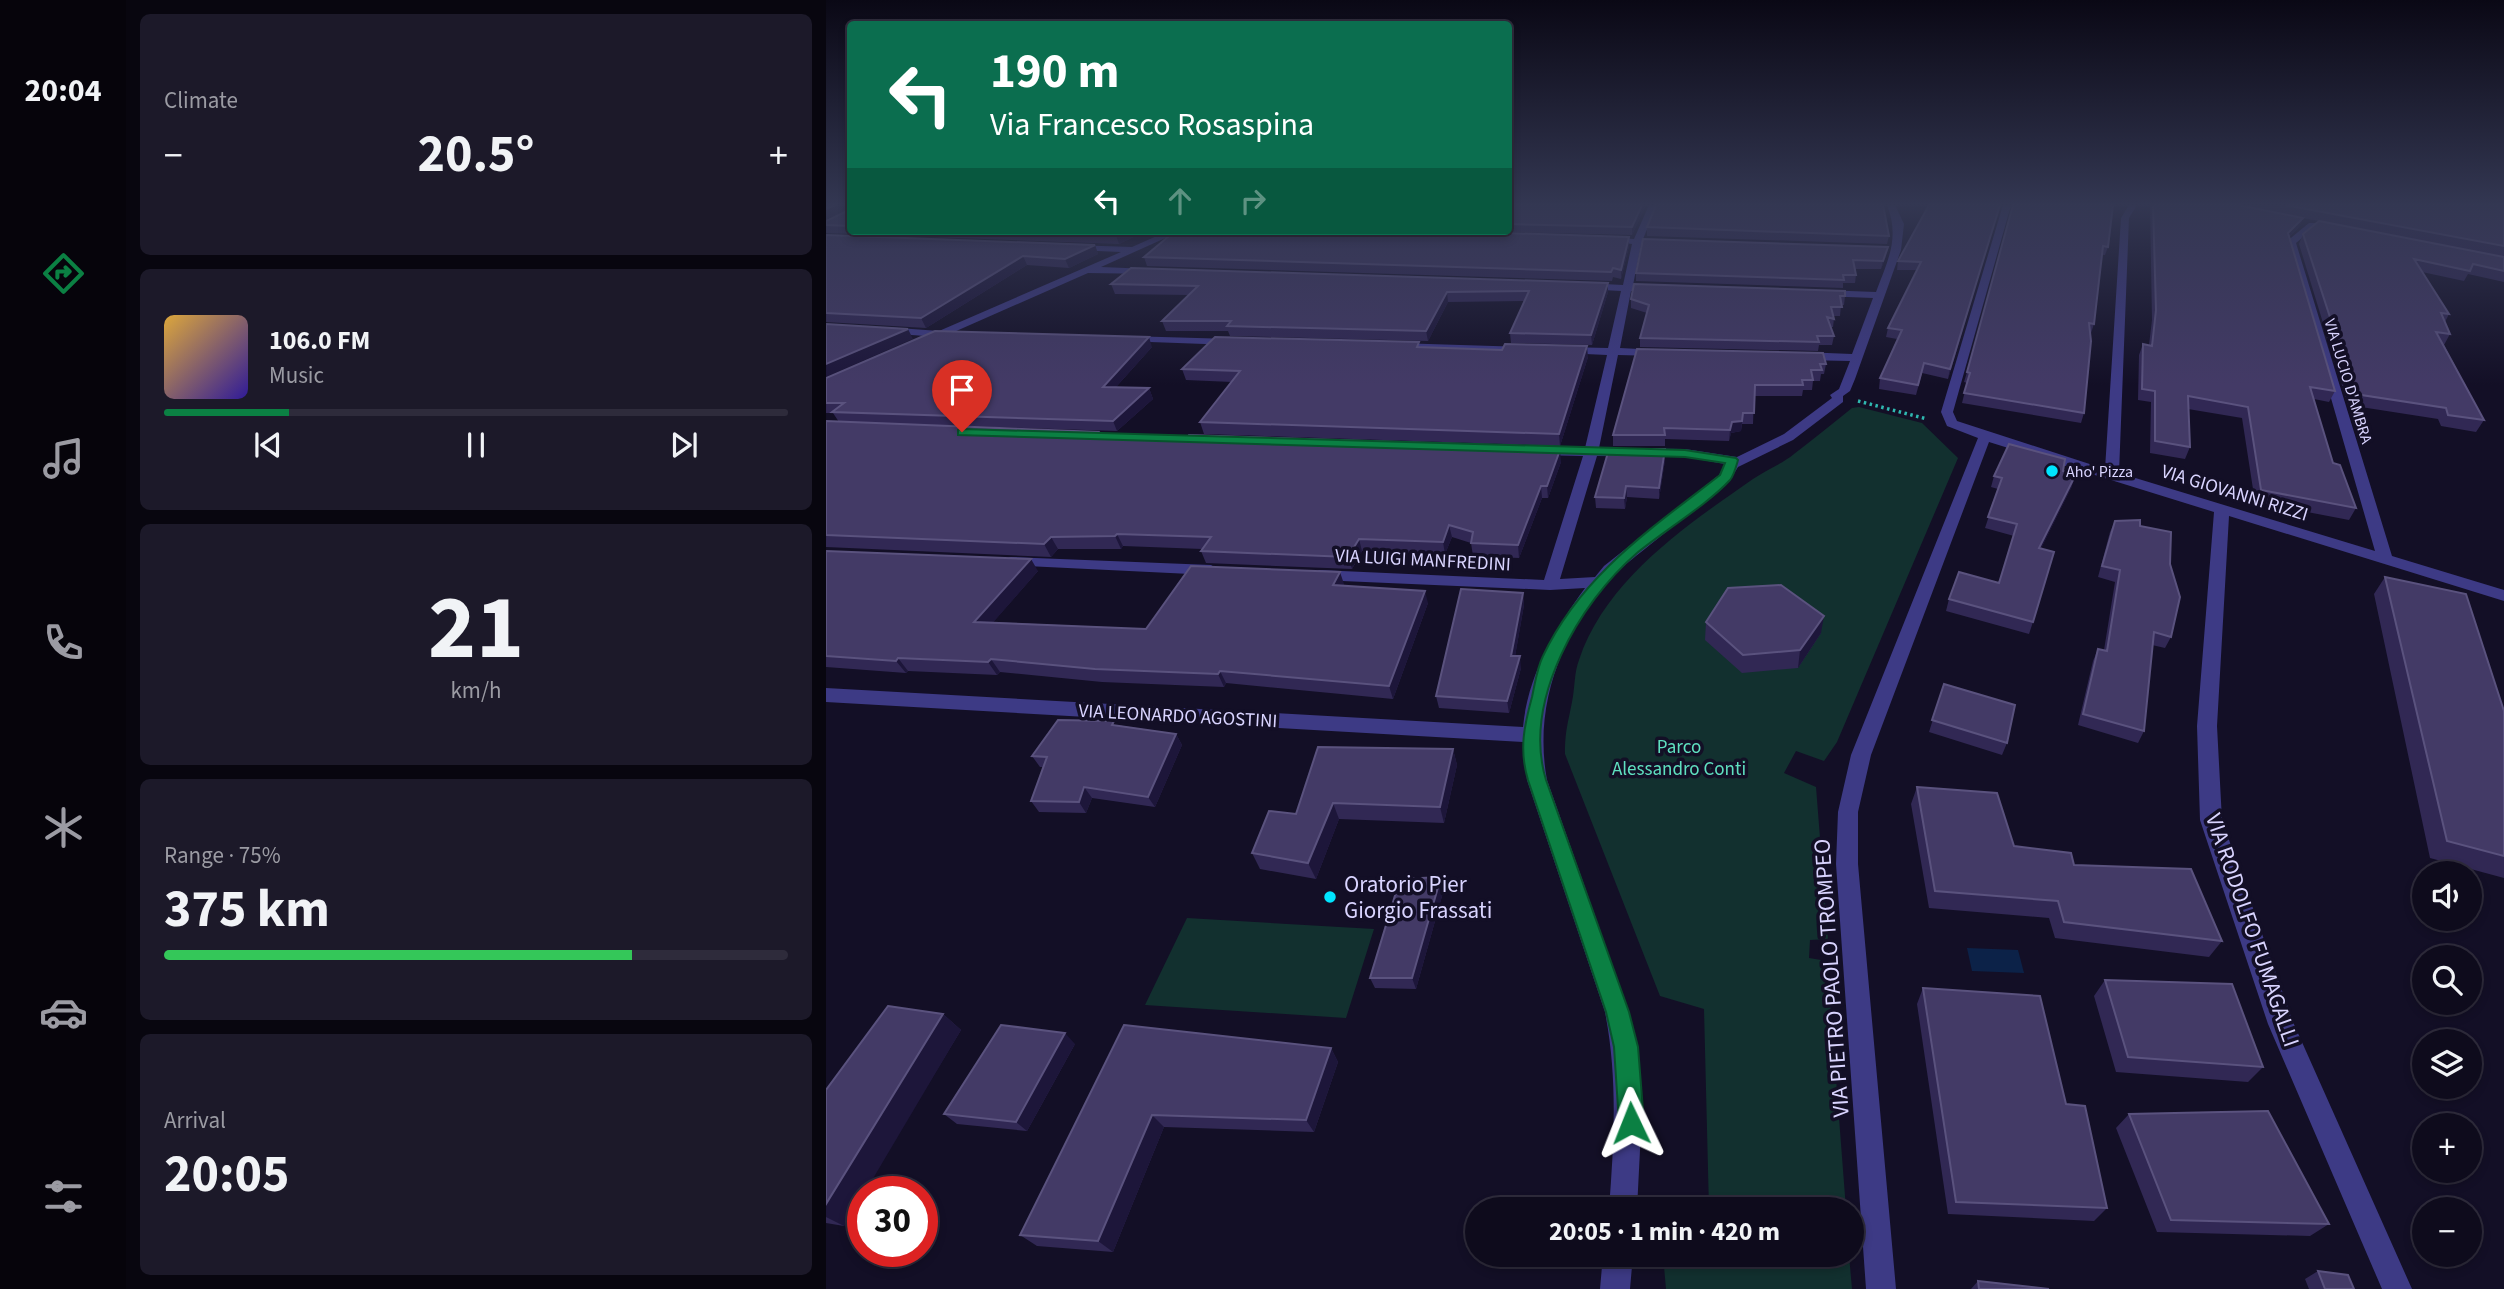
<!DOCTYPE html>
<meta charset="utf-8">
<style>
:root{--surface:#0e0b1c;--page:#1c1929;--text:#f1f3f6;--muted:#9b9ba3;--line:#2e2b3b;--accent:#0b8043}
body{margin:0;font-family:"Source Sans 3",sans-serif;background:var(--page);color:var(--text);height:100vh;display:flex;flex-direction:column;font-size:26px;white-space:nowrap}
*{box-sizing:border-box;margin:0}
p{font-size:23px;color:var(--muted)}
.icon{flex:none;width:38px;height:38px;fill:none;stroke:currentColor;stroke-width:2;stroke-linecap:round;stroke-linejoin:round}
.map{position:relative;flex:1;overflow:hidden}
.sheet{display:flex;flex-direction:column;gap:14px;padding:14px;background:#08060f;width:700px}
.sheet>*{flex:none}
.guide{position:absolute;left:21px;top:21px;width:665px;height:214px;border-radius:7px;box-shadow:0 4px 10px #0003,0 0 0 2px var(--line);background:#0b6e4f;color:#fff;overflow:hidden}
.fabs{position:absolute;left:1586px;top:861px;display:grid;gap:14px}
.fabs a{display:grid;place-items:center;width:70px;height:70px;border-radius:50%;background:var(--surface);box-shadow:0 4px 10px #0003,0 0 0 2px var(--line);font-size:35px}
.speed{position:absolute;left:21px;top:1176px;display:flex;gap:14px;font-size:35px;font-weight:700;text-align:center}
.speed>*{display:grid;place-content:center;width:91px;height:91px;border-radius:50%;background:var(--surface);box-shadow:0 4px 10px #0003,0 0 0 2px var(--line);line-height:1}
.speed .limit{border:10px solid #d22;background:#fff;color:#111}
.pin{position:absolute;display:grid;place-items:center;width:60px;height:60px;color:#fff;margin:-72px -30px;border-radius:50% 50% 50% 0;rotate:-45deg;box-shadow:0 0 7px #0007}
.pin .icon{rotate:45deg}
.me{position:absolute;width:77px;margin:-38px;rotate:358deg;stroke-linejoin:round;filter:drop-shadow(0 0 5px #0008)}
.turn{display:flex;align-items:center;gap:24px;height:147px;padding:0 28px;font-size:32px}
.turn .icon{width:91px;height:91px;stroke-width:2.5}
.turn b{display:block;font-size:49px;line-height:60px}
.lanes{display:flex;align-items:center;height:66px;padding:0 28px;background:#0003;justify-content:center;gap:35px;direction:ltr}
.lanes .off{opacity:.35}
.big{font-size:52px;font-weight:700;line-height:1.1}
.sheet .card{flex:1;display:flex;flex-direction:column;justify-content:center;gap:10px;min-width:0;padding:0 24px;border-radius:10px;background:var(--page)}
.sheet .dial{align-items:center;gap:0}
.dial b{font-size:91px;line-height:1}
.song{display:flex;align-items:center;gap:21px}
.cover{width:84px;height:84px;border-radius:10px;background:linear-gradient(135deg,hsl(40 70% 55%),hsl(250 70% 35%))}
.played{height:7px;border-radius:4px;background:linear-gradient(90deg,var(--accent) 20%,var(--line) 20%)}
.keys{display:flex;justify-content:space-around;direction:ltr}
.heat{display:flex;justify-content:space-between;align-items:center;font-size:38px;direction:ltr}
.charge{height:10px;border-radius:5px;background:linear-gradient(90deg,#34c759 75%,var(--line) 0)}
.trip{position:absolute;left:639px;top:1197px;width:399px;height:70px;border-radius:35px;background:var(--surface);box-shadow:0 4px 10px #0003,0 0 0 2px var(--line);font-weight:700;line-height:70px;text-align:center}
main{display:flex;flex:1;min-height:0}
.menu{display:flex;flex-direction:column;width:126px;justify-content:space-around;align-items:center;background:#06040b;color:var(--muted)}
.menu .icon{width:49px;height:49px}
.menu .current{color:var(--accent)}
.menu b{font-size:32px;color:var(--text)}
.map>svg:first-child{display:block}
.green{fill:#12302f}
.water{fill:#0c2248}
.lines{fill:none;stroke-linecap:round;stroke-linejoin:round}
.path{stroke:#2fb8b0;stroke-width:3.5;stroke-dasharray:2.5 3.5;stroke-linecap:butt}
.minor{fill:#3d3a85;fill-rule:evenodd}
.wall{fill:#312854}
.shaded-wall{fill:#1d163a}
.building{fill:#433a66;stroke:#5a527e;stroke-width:2}
.route{fill:#0b8043;stroke:#07532c;stroke-width:2}
.poi-dot{fill:#00e5ff;stroke:#130f26;stroke-width:2.5}
.labels{text-anchor:middle;stroke-width:7;stroke-linejoin:round;paint-order:stroke}
.far-street-label{font-size:16px;fill:#d9d4ff;stroke:#130f26}
.far-poi-label{font-size:16px;fill:#d9d4ff;stroke:#130f26;text-anchor:start}
.street-label{font-size:19px;fill:#d9d4ff;stroke:#130f26}
.park-label{font-size:19px;fill:#5fe0c0;stroke:#130f26}
.near-poi-label{font-size:23px;fill:#d9d4ff;stroke:#130f26;text-anchor:start}
.near-street-label{font-size:23px;fill:#d9d4ff;stroke:#130f26}
</style>
<main>
<nav class="menu">
<b>20:04</b>
<svg class="icon current" aria-label="directions" viewBox="0 0 24 24"><path d="M12 3l9 9-9 9-9-9zM9 14v-3h6M13 9l2 2-2 2"/></svg>
<svg class="icon" aria-label="music" viewBox="0 0 24 24"><path d="M9 18V5l10-2v13"/><circle cx="6" cy="18" r="3"/><circle cx="16" cy="16" r="3"/></svg>
<svg class="icon" aria-label="phone" viewBox="0 0 24 24"><path d="M5 4h4l2 5-3 2q2 4 5 5l2-3 5 2v4C11 20 4 13 5 4z"/></svg>
<svg class="icon" aria-label="climate" viewBox="0 0 24 24"><path d="M12 3v18M4 7l16 10M4 17L20 7"/></svg>
<svg class="icon" aria-label="car" viewBox="0 0 24 24"><path d="M5 17H2v-5l4-1 3-4h7l3 4 3 1v5h-3M9 17h6M6 11h13"/><circle cx="7" cy="17" r="2"/><circle cx="17" cy="17" r="2"/></svg>
<svg class="icon" aria-label="filters" viewBox="0 0 24 24"><path d="M4 7h16M4 17h16"/><circle cx="9" cy="7" r="2"/><circle cx="15" cy="17" r="2"/></svg>
</nav>
<section class="sheet">
<div class="card"><p>Climate</p>
<div class="heat"><a>−</a><b class="big">20.5°</b><a>+</a></div>
</div>
<div class="card">
<div class="song"><i class="cover"></i><div><b>106.0 FM</b><p>Music</p></div></div>
<div class="played"></div>
<div class="keys"><svg class="icon" aria-label="previous" viewBox="0 0 24 24"><path d="M18 5L8 12l10 7zM5 5v14"/></svg><svg class="icon" aria-label="pause" viewBox="0 0 24 24"><path d="M8 5v14M16 5v14"/></svg><svg class="icon" aria-label="next" viewBox="0 0 24 24"><path d="M6 5l10 7-10 7zM19 5v14"/></svg></div>
</div>
<div class="card dial"><b>21</b><p>km/h</p></div>
<div class="card"><p>Range · 75%</p><b class="big">375 km</b><div class="charge"></div></div>
<div class="card"><p>Arrival</p><b class="big">20:05</b></div>
</section>
<div class="map">
<svg width="1678" height="1289" viewBox="0 0 1678 1289">
<rect width="100%" height="100%" fill="#130f26"/>
<path class="green" d="M1033,407L1096,423L1132,458L1011,742L998,761L970,751L958,773L990,787L1002,939L984,940L983,958L1001,961L1020,1209H883L878,1009L834,996L739,754C739,731 742,723 746,702C749,688 748,673 753,660C780,579 861,525 927,479C940,470 956,464 968,454C988,439 1007,423 1026,408Z
M361,918L548,929L520,1018L319,1005Z
M837,1255H1023L1026,1289H840Z"/>
<path class="water" d="M1141,948L1192,950L1198,973L1146,971Z"/>
<g class="lines">
<path class="path" d="M1032,401L1101,419"/>
<path class="minor" d="M823,205H831L817,239L844,243L839,246L815,245L807,285L831,286L836,289L831,292L805,291L794,348L832,350L838,353L832,356L792,355L773,448L859,449L911,457L958,434L1006,398L1004,395L1013,389L1024,361L976,360L970,356L976,352L1026,354L1047,298L996,296L991,293L996,290L1050,292C1062,260 1074,238 1061,205H1069L1078,224L1075,250L1029,379L1024,391L1017,396V402L967,440L912,467L904,480C878,501 852,523 825,544C813,554 799,564 788,575C736,630 707,705 721,780L803,1012L809,1038L816,1111L811,1209H783C788,1142 792,1079 779,1012L701,780L697,742L0,702V688L697,727C702,675 729,629 759,588L724,590L493,580L485,575L493,570L718,580L757,456L711,455L704,451L711,447L759,448L781,355L738,353L732,350L738,347L782,348L795,291L758,289L753,286L758,283L797,285L806,244L775,240L780,237L808,239ZM771,456L859,457L899,464L893,475L778,566L769,577L734,579Z
M1177,205H1185L1127,412L1131,421L1279,469L1295,218L1303,205H1311L1303,218L1293,473L1549,551L1460,242L1483,223H1489V227L1470,243L1566,556L1678,590V601L1403,516L1391,726L1396,820L1467,1022L1586,1289H1556L1442,1024L1374,820L1371,726L1388,512L1163,442L1045,755L1032,812V864L1070,1289H1040L1010,864L1012,812L1025,755L1152,438L1121,426L1115,412Z
M342,231H355L275,267L324,269L329,272L328,274L262,273L128,332L132,335L126,338L59,333L53,330L59,327L113,331L295,252L248,250L243,247L245,245L306,247Z
M301,336L406,339L412,342L406,345L297,341V337Z
M570,343L700,347L706,350L700,353L566,348V344Z
M185,557L385,565L393,570L385,575L179,565L177,562L179,559Z
M777,1255H807L804,1289H774Z"/>
</g>
<path class="wall" d="M0,205H24V231H320L293,244L0,233V225L21,211V210L0,219Z
M682,205H820L806,235L634,231H682Z
M1174,205L1122,379L1096,373L1090,395L1053,389L1054,378L1071,339L1060,337L1062,328L1091,270H1071L1072,261Z
M1187,205L1282,247L1279,255H1276L1268,324L1265,333L1258,413L1255,423L1136,403L1141,383L1138,382L1141,372Z
M1324,205H1678V282L1642,274L1638,281L1596,272L1623,314L1619,322L1624,334L1618,345L1658,420L1650,432L1615,426L1612,419L1522,405L1473,244L1477,234L1590,240L1477,218L1473,227L1463,237L1509,391L1503,402L1488,399L1507,463L1530,508L1523,520L1429,502L1416,418L1362,409L1364,447L1359,459L1324,453L1325,402L1312,400L1313,355L1317,344L1323,345L1326,320Z
M821,227L1063,236L1061,244L821,236Z
M0,235L269,245L272,254L243,268L201,265L100,328L0,322Z
M803,237V246L795,279L787,277L786,281L321,266L318,257Z
M1060,256L1055,269H1029L1030,275L1029,283H1017V288L810,281V273Z
M285,284L782,292L766,345L685,343L684,333L698,301L622,302L602,341L404,336L402,331H340L336,321L363,295L289,294Z
M1019,296L1018,305H1015L1014,316H1008V319L1007,327H1004L1008,336L1006,345H993L992,351L814,347V338L821,313L805,308V299Z
M326,347L290,387L323,388L327,399L291,431L13,422L7,413H0V378Z
M594,347L762,357L734,446L378,434L374,422L406,382L360,380L356,369Z
M811,349L1000,364L998,374H995L994,381H987L986,390H977L976,396H928L927,424H916L915,431L905,433L903,441L839,439V446H787V435Z
M0,421L272,432L274,436L729,450L735,462L722,498H716L693,558L647,556L645,543L626,537L619,554L536,551L526,569L380,563L375,551L376,549L297,546L295,549H232L225,557L0,547Z
M839,460L833,499L801,497L799,509L770,508L769,497Z
M1237,471L1246,486L1215,548L1207,622L1203,634L1120,611L1123,599L1173,583L1188,536L1159,528L1172,489L1165,487L1168,476Z
M1289,521L1314,526L1344,564L1345,637L1339,648L1326,645L1318,731L1312,743L1252,725L1267,661L1272,649L1278,650L1289,582L1272,577L1284,532Z
M0,551L212,571L167,622L320,629L518,584L517,585L602,603L567,699L400,683L398,687L276,682L174,672L171,675L82,671L80,673L0,667Z
M1559,577L1678,711V878L1604,858L1548,594Z
M697,593L698,605L689,656L695,668L683,713L613,708L610,696Z
M880,622L995,633L972,668L916,673L879,640Z
M1118,684L1181,743L1176,755L1103,732Z
M291,725L350,734L356,745L329,807L266,798L260,813L213,812L205,801L218,767H214L206,756Z
M627,749L631,765L618,823L513,819L490,879L434,869L426,853L470,814Z
M1091,787L1188,846L1248,865L1396,941L1383,957L1229,938L1223,918L1103,908L1085,804Z
M615,877L618,889L590,989L549,988L544,978Z
M1279,980L1437,1067L1422,1082L1290,1072L1268,996Z
M1097,988L1240,1104L1281,1208L1268,1221L1122,1214L1091,1004Z
M117,1014L135,1030L37,1192V1195L18,1226L0,1223V1090Z
M298,1025L505,1048L512,1062L488,1132L338,1127L287,1252L211,1246L194,1235Z
M249,1044L201,1131L131,1124L118,1114Z
M1303,1114L1503,1224L1484,1236L1331,1232L1290,1128Z
M1492,1271L1528,1289H1483L1479,1279Z
M1152,1281L1223,1289H1145Z"/>
<path class="shaded-wall" d="M9,205H21L23,209L0,219V209Z
M816,205H820L806,235V227Z
M1174,205L1122,379L1124,369Z
M1477,218L1473,227L1457,243L1462,233Z
M299,231H320L293,244L290,235Z
M803,237V246L795,279V270Z
M269,245L272,254L243,268L239,259Z
M1062,247L1060,256L1055,269L1057,261Z
M197,256L201,265L100,328L95,318Z
M782,283V292L766,345L765,335Z
M621,292L622,302L602,341L600,331Z
M82,329L87,339L0,377V364Z
M323,337L326,347L281,397L277,387Z
M761,346L762,357L734,446L733,434Z
M323,388L327,399L291,431L287,421Z
M917,413L915,431L905,433L903,441L904,430L906,422Z
M839,449V460L833,499V488Z
M734,450L735,462L722,498L721,486Z
M1250,474L1246,486L1210,559L1213,548Z
M715,486L716,498L693,558L692,545Z
M800,486L801,497L799,509L798,498Z
M623,525L626,537L619,554L617,542Z
M291,534L297,546L295,549L289,536Z
M225,537L232,549L225,557L218,544Z
M533,539L536,551L526,569L522,557Z
M205,559L212,571L157,634L148,622Z
M514,572L518,584L511,597L507,585Z
M599,591L602,603L567,699L563,686Z
M697,593L698,605L687,668L685,656Z
M998,616L995,633L972,668L974,650Z
M694,656L695,668L683,713L681,701Z
M72,658L82,671L80,673L70,661Z
M165,659L174,672L171,675L162,662Z
M394,671L400,683L398,687L392,674Z
M350,734L356,745L329,807L322,797Z
M627,749L631,765L618,823L614,807Z
M258,787L266,798L260,813L253,802Z
M507,803L513,819L490,879L482,863Z
M615,877L618,889L590,989L586,978Z
M117,1014L135,1030L39,1192H37V1195L18,1226L0,1217V1204Z
M239,1033L249,1044L201,1131L190,1122Z
M505,1048L512,1062L488,1132L480,1120Z
M326,1115L338,1127L287,1252L272,1241Z"/>
<path class="building" d="M0,205H9L0,209Z
M22,205H24V226L0,225V221L21,211Z
M682,205H816L806,227L682,224Z
M830,205H1057L1063,236L821,227Z
M1103,205H1174L1124,369L1098,363L1092,385L1054,378L1076,330L1062,328L1095,262L1072,261Z
M1187,205H1287L1282,247L1277,246L1268,324L1263,323L1265,341L1258,413L1138,393L1144,373L1141,372Z
M1327,205H1412L1477,218L1462,233L1509,391L1484,387L1507,463L1514,465L1530,508L1435,490L1422,407L1362,396L1364,447L1329,441V391L1316,389L1317,344L1326,346L1330,310Z
M1459,205H1678V246Z
M1493,221L1678,257V271L1647,264L1644,271L1588,259L1623,314L1615,313L1624,334L1610,332L1658,420L1622,415L1620,408L1529,394L1477,234Z
M168,231H299L290,235Z
M349,231H618L803,237L795,270L787,268L785,272L318,257Z
M0,235L269,245L239,259L197,256L95,318L0,313Z
M817,239L1062,247L1057,261L1027,260L1030,275H1017L1018,280L810,273Z
M305,268L782,283L765,335L684,333L703,291L621,292L600,331L401,326L405,321H336L372,286L285,284Z
M808,284L1019,291V296H1014L1016,307H1005L1008,319L1001,317L1008,336H991L993,342L814,338L823,305L805,299Z
M0,324L82,329L0,364Z
M109,331L323,337L277,387L323,388L287,421L6,412L18,403H0V378Z
M389,337L593,342L591,347L676,350L679,344L761,346L733,434L374,422L414,371L356,369Z
M811,349L997,353L1000,364H994L996,370H985L987,380H976L977,385H929L928,413H917L916,421L906,422L904,430L838,428L839,435H787Z
M0,421L272,432L268,436L360,439L363,435L729,447L728,450H734L721,486H715L692,545L645,543L647,532L623,525L617,542L533,539L522,557L375,551L385,537L291,534L289,536L225,537L218,544L0,535Z
M1183,444L1239,459L1237,471L1250,474L1213,548L1228,552L1207,622L1123,599L1133,572L1173,583L1191,524L1162,517L1176,478L1168,476Z
M783,449H839L833,488L800,486L798,498L769,497Z
M1314,520V526L1345,532L1344,564L1354,597L1345,637L1328,632L1318,731L1257,714L1272,649L1281,651L1294,570L1276,566L1289,521Z
M0,551L205,559L148,622L320,629L365,566L514,572L507,585L599,591L563,686L394,671L392,674L269,669L165,659L162,662L72,658L70,661L0,656Z
M1559,577L1640,594L1678,711V856L1621,841Z
M955,585L998,616L974,650L917,655L880,622L902,588Z
M635,589L697,593L685,656H694L681,701L610,696Z
M1118,684L1189,705L1181,743L1106,720Z
M232,720L288,721L286,725L350,734L322,797L258,787L253,802L205,801L221,757L206,756Z
M492,747L627,749L614,807L507,803L482,863L426,853L443,811L470,814Z
M1091,787L1171,793L1188,846L1245,853L1248,865L1365,869L1396,941L1238,922L1232,901L1109,891Z
M615,877L586,978H544L574,879Z
M1279,980L1406,984L1437,1067L1302,1057Z
M1097,988L1214,996L1240,1104L1259,1106L1281,1208L1130,1202Z
M62,1006L117,1014L0,1204V1090Z
M175,1025L239,1033L190,1122L118,1114Z
M298,1025L505,1048L480,1120L326,1115L272,1241L194,1235Z
M1442,1111L1503,1224L1345,1220L1303,1114Z
M1492,1271L1522,1275L1528,1289H1499Z
M1152,1281L1223,1289H1153Z"/>
<linearGradient id="sky" x2="0" y2="1"><stop stop-color="#0a0815"/><stop offset="0.53" stop-color="#333752"/><stop offset="1" stop-color="#333752" stop-opacity="0"/></linearGradient>
<rect width="1678" height="385" fill="url(#sky)"/>
<path class="route" d="M136,429L859,450L910,458L912,460C910,467 908,475 904,480C882,504 838,531 811,553C753,603 696,701 720,780L803,1012L812,1047L818,1123L814,1132L805,1136L797,1132L793,1123L788,1047L780,1012L702,780C693,750 698,726 706,697C709,683 711,668 717,656C755,575 826,528 894,475L899,463L859,457L132,435V430Z"/>
<g class="poi-dot">
<circle cx="1226" cy="471" r="7"/>
<circle cx="504" cy="897" r="7"/>
</g>
<g class="labels">
<g class="far-street-label">
<text transform="translate(1523 381) rotate(73)" y="6">VIA LUCIO D'AMBRA</text>
</g>
<g class="far-poi-label">
<text x="1240" y="477">Aho' Pizza</text>
</g>
<g class="street-label">
<text transform="translate(1409 492) rotate(17)" y="7">VIA GIOVANNI RIZZI</text>
<text transform="translate(597 559) rotate(3)" y="7">VIA LUIGI MANFREDINI</text>
<text transform="translate(352 715) rotate(3)" y="7">VIA LEONARDO AGOSTINI</text>
</g>
<g class="park-label">
<text x="853" y="753">Parco<tspan x="853" dy="22">Alessandro Conti</tspan></text>
</g>
<g class="near-poi-label">
<text x="518" y="892">Oratorio Pier<tspan x="518" dy="26">Giorgio Frassati</tspan></text>
</g>
<g class="near-street-label">
<text transform="translate(1427 930) rotate(71)" y="8">VIA RODOLFO FUMAGALLI</text>
<text transform="translate(1005 978) rotate(-94)" y="8">VIA PIETRO PAOLO TROMPEO</text>
</g>
</g>
</svg>
<div class="fabs">
<a><svg class="icon" aria-label="sound" viewBox="0 0 24 24"><path d="M4 9h4l5-4v14l-5-4H4zM17 9q2 3 0 6"/></svg></a>
<a><svg class="icon" aria-label="search" viewBox="0 0 24 24"><circle cx="10" cy="10" r="6"/><path d="M15 15l6 6"/></svg></a>
<a><svg class="icon" aria-label="layers" viewBox="0 0 24 24"><path d="M12 4l9 5-9 5-9-5zM3 14l9 5 9-5"/></svg></a>
<a>+</a>
<a>−</a>
</div>
<div class="speed"><div class="limit">30</div></div>
<div class="pin" style="left:136px;top:432px;background:#d93025"><svg class="icon" aria-label="arrive" viewBox="0 0 24 24"><path d="M6 21V4h12l-3 4 3 4H6"/></svg></div>
<svg class="me" style="left:805px;top:1123px" viewBox="-20 -20 40 40"><path d="M0-17L14 15 0 8-14 15z" fill="#0b8043" stroke="#fff" stroke-width="4"/></svg>
<div class="trip">20:05 · 1 min · 420 m</div>
<div class="guide">
<div class="turn"><svg class="icon" aria-label="left" viewBox="0 0 24 24"><path d="M17 20v-9H6M10 6l-5 5 5 5"/></svg><div><b>190 m</b>Via Francesco Rosaspina</div></div>
<div class="lanes"><svg class="icon" aria-label="left" viewBox="0 0 24 24"><path d="M17 20v-9H6M10 6l-5 5 5 5"/></svg><svg class="icon off" aria-label="ahead" viewBox="0 0 24 24"><path d="M12 20V5M6 11l6-6 6 6"/></svg><svg class="icon off" aria-label="right" viewBox="0 0 24 24"><path d="M7 20v-9h11M14 6l5 5-5 5"/></svg></div>
</div>
</div>
</main>
